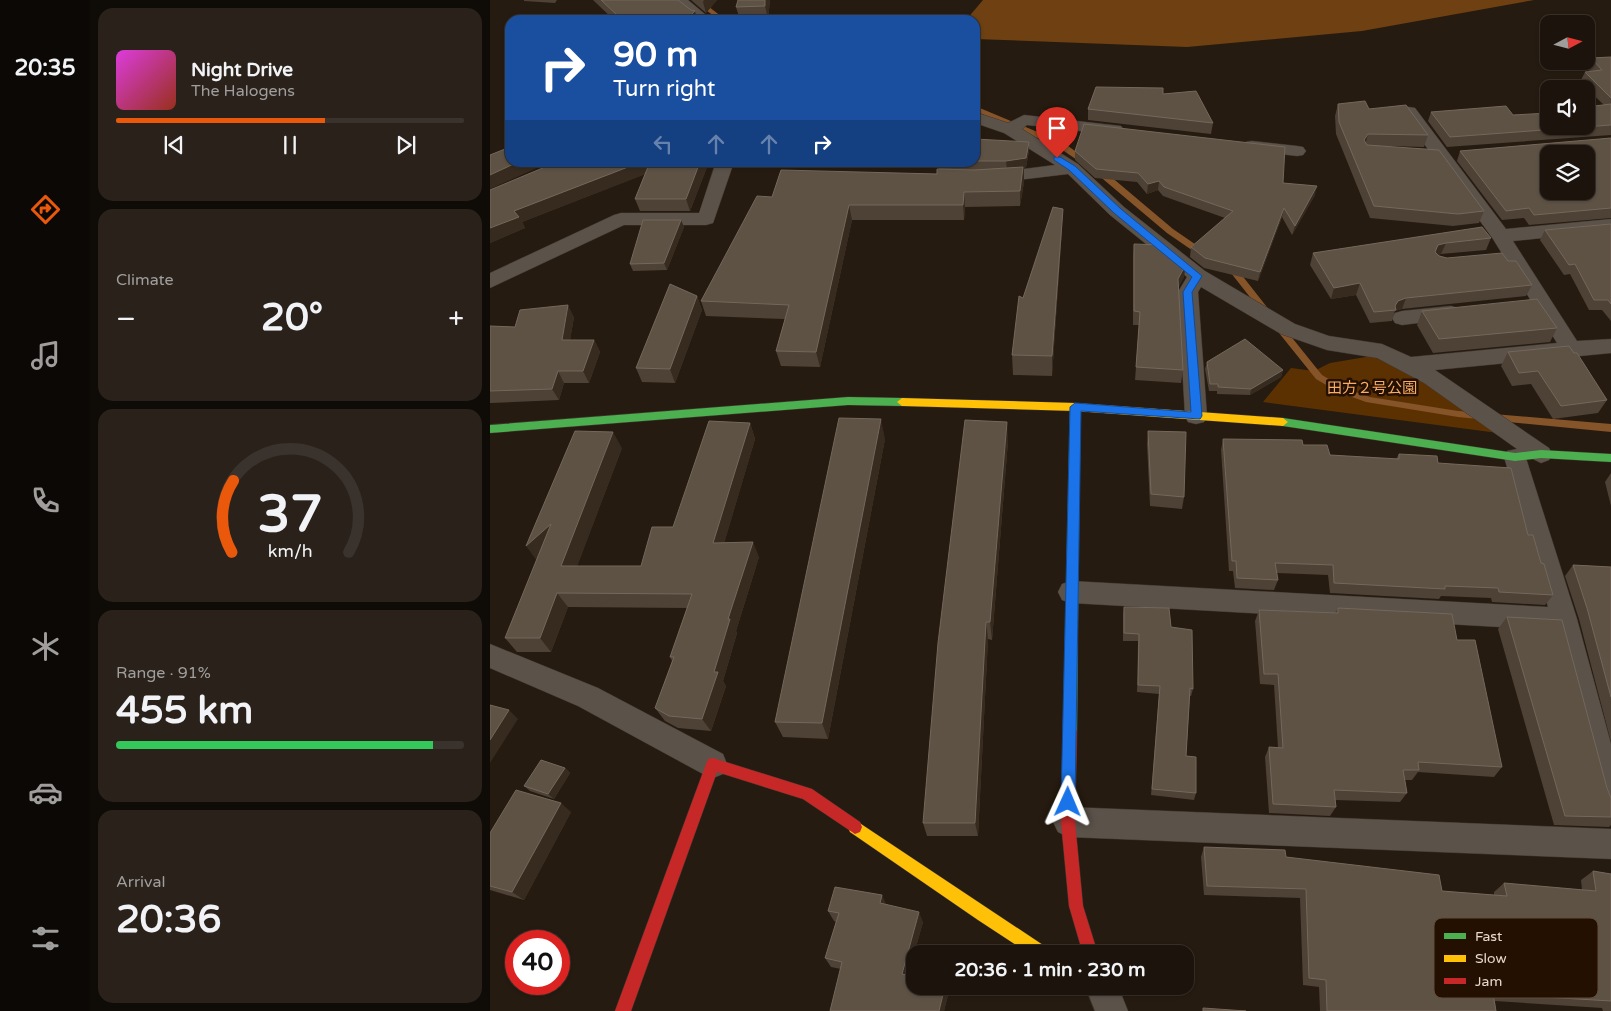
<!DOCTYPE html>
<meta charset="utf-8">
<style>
:root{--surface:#1c140c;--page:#29211a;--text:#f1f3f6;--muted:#a09e9d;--line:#3a332d;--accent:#ea580c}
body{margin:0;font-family:"Varela Round","Noto Sans JP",sans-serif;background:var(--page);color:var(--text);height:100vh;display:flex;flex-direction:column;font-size:19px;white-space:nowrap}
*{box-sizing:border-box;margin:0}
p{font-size:16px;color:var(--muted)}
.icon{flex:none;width:28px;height:28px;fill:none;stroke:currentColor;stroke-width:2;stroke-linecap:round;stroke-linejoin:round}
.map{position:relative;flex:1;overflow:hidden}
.drawer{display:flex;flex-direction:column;gap:8px;padding:8px;background:#0f0b07;width:400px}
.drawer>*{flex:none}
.hud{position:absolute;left:15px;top:15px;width:475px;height:152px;border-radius:15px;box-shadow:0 1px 4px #0004,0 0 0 1px var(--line);background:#1a4fa0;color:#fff;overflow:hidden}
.needle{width:32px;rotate:83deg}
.fabs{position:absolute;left:1050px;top:15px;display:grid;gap:10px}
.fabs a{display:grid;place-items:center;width:55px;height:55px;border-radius:10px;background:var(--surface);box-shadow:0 1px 4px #0004,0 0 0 1px var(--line);font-size:25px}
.speed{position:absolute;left:15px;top:930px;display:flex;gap:10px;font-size:25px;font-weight:700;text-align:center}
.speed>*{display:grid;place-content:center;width:65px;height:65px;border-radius:50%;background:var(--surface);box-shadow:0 1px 4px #0004,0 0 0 1px var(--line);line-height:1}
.speed .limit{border:8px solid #d22;background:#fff;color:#111}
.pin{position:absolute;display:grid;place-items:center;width:42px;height:42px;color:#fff;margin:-51px -21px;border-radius:50% 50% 50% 0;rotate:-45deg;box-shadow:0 0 5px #0007}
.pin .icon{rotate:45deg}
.me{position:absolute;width:55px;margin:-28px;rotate:1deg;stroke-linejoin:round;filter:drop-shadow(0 0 4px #0008)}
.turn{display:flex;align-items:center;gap:18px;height:105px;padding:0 25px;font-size:22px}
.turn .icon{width:65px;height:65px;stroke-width:2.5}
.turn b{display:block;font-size:35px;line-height:42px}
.lanes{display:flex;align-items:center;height:48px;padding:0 25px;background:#0003;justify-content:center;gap:25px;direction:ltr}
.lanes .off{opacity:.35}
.big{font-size:38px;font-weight:700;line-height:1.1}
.drawer .tile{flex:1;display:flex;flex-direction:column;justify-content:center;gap:8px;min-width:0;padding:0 18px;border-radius:15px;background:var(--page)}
.drawer .dial{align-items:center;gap:0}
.dial svg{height:130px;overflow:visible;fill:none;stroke:var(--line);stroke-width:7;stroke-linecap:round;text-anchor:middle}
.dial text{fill:var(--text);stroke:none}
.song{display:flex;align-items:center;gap:15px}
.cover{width:60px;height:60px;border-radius:8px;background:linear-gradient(135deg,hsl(300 70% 55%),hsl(10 70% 35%))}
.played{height:5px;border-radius:2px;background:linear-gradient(90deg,var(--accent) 60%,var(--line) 60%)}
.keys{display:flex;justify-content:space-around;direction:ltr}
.heat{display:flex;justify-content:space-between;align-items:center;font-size:28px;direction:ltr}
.charge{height:8px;border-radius:4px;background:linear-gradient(90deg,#34c759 91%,var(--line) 0)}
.trip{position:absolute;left:416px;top:945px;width:288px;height:50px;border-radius:15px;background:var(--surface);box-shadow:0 1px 4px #0004,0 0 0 1px var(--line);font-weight:700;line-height:50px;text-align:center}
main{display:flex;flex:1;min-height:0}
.dock{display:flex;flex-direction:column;width:90px;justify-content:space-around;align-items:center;background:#0b0805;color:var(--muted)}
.dock .icon{width:35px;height:35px}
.dock .selected{color:var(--accent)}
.dock b{font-size:22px;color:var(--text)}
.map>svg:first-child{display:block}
.green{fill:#5c3102}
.forest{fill:#6e4012}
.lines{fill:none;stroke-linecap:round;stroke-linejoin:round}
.stream{fill:#865429;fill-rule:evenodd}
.street-casing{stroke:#3e352e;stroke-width:1}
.fast-casing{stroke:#3e352e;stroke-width:1}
.slow-casing{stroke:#3e352e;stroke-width:1}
.jam-casing{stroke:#3e352e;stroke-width:1}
.street{fill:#5b524a;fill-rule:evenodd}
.fast{fill:#4caf50;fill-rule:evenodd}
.slow{fill:#ffc107;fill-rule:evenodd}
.jam{fill:#c62828;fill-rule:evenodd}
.wall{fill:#4e4135}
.shaded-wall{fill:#372b1f}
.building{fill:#5e5245;stroke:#74675b;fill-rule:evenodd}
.route{fill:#1a73e8;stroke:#114b97}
.labels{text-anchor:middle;stroke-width:5;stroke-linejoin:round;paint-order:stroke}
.park-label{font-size:15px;fill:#f9ab68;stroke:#241001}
.key{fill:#241001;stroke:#5f4c3f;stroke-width:1}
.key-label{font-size:14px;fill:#e8d9cf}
</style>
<main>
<nav class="dock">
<b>20:35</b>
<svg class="icon selected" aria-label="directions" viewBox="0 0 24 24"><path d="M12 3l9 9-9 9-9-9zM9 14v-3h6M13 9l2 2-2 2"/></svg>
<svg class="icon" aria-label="music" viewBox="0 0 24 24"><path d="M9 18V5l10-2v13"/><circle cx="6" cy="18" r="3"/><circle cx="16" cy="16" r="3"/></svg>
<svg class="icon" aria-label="phone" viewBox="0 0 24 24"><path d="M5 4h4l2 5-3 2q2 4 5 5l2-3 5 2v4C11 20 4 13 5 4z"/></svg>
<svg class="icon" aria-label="climate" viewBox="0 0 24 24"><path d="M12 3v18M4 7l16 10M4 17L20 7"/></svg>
<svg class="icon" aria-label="car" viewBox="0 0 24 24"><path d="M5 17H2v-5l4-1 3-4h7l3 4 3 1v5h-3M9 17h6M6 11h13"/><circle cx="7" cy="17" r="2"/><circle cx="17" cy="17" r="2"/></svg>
<svg class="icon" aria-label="filters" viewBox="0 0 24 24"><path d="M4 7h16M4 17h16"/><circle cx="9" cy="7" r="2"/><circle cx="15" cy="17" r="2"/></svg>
</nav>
<section class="drawer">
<div class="tile">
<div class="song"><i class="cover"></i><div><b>Night Drive</b><p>The Halogens</p></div></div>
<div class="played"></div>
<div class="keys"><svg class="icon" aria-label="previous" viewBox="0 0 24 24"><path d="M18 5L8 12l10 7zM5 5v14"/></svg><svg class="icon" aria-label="pause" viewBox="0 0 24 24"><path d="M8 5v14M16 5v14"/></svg><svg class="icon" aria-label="next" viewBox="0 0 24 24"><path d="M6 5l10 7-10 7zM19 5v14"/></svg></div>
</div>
<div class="tile"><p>Climate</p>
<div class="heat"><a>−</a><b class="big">20°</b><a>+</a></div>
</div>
<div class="tile dial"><svg viewBox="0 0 100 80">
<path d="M14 69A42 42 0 1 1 86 69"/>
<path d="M14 69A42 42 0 0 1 15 25" stroke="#ea580c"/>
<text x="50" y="56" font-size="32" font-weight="700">37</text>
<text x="50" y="72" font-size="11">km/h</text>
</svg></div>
<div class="tile"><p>Range · 91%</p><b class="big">455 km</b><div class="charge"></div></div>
<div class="tile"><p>Arrival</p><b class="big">20:36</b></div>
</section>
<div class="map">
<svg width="1121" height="1011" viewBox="0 0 1121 1011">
<rect width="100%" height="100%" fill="#261b10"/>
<path class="green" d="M882,356L937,381L1008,433L773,402L801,368L824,371L840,363Z"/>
<path class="forest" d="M493,0H1044L872,31L697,47L485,39V20H476Z"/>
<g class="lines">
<path class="stream" d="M203,0H210L236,20H229Z
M485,106L574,143L600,162L596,164H593L568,147L485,111Z
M607,170H613L683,229L715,251V255H709L677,233L607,174Z
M737,265L747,269L780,311L781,313L780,315H774L741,273L733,268Z
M788,323L791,324L832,375L854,388L880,397L968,411L1121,424V432L968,417L876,402L848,392L826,379L785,328L784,326Z"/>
<g class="street-casing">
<path id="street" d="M182,0H198L222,20H205Z
M919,107L925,108L1016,229L1121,219V231L1023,241L1087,341L1121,339V353L945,370L1059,448L1062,454L1059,460L1051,463L1035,455L1087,619L1121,744V811L1111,807L1107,797L1064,630L581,603L572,600L568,592L572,584L581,581L1058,607L1014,457L1017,451L1027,449L934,383L887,358L837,350L791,334L711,287L708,292L717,416L714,422L706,424L698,422L695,416L688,292L697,277L620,215L578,174L502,183L496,182L493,178L496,174L502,173L565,165L514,133L485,123V112L518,123L534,115L631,126L634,130L631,134L625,135L537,125L532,129L588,164L634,207L715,271L805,324L839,336L892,344L921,357L1067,343L1003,239L911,112L913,108Z
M762,141L807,146L813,147L816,151L813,155L807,156L756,150L753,146L756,142Z
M226,162H244L223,223L216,225H134L0,288V273L124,215L131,213H209Z
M961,306L968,308L971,313L968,318L912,325L905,323L902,318L905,313L912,311Z
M0,644L108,688L233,754L237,764L233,774L223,778L213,774L88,706L0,668Z
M578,807L1121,829V859L578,837L568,832L563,822L568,812Z
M595,986H628L638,1011H605Z"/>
</g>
<g class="fast-casing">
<path id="fast" d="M358,397L412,398L417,402L412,406L358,405L0,433V425Z
M585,403L590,407L587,731L585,735L580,737L575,735L573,731L580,407Z
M793,418L1025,453L1051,450L1121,454V462L1051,458L1025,461L793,426L788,422Z"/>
</g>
<g class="slow-casing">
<path id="slow" d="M412,398L585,403L793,418L798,422L793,426L585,411L412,406L407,402Z
M365,820L559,949L561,954H540L488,920L360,832L358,827L360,822Z"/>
</g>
<g class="jam-casing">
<path id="jam" d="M580,725L585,727L587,731L585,822L593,906L608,954H593L579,906L571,822L573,731L575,727Z
M223,758L322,789L370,822L372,827L370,832L365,834L313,799L227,772L141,1011H125L216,764L218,759Z"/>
</g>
<use href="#street" class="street"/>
<use href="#fast" class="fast"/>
<use href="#slow" class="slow"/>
<use href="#jam" class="jam"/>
</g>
<path class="wall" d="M34,0H67L65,3L34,1Z
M103,0H188L207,20H124Z
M201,0H227L216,13Z
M280,0L278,19L250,20L246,7Z
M1121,57V135L957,147L938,121L941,112L1023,115L1059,126L1114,105L1090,82L1095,72H1100L1097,68L1101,58Z
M673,94L723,123L721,134L598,120V109Z
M848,104L879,109L938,135L934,147L899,146L994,211L989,223L963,226L880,218L846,134L845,116Z
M1121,138V218L1039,225L1034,218L1012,220L967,161L970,151Z
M485,139L539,151L536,167L534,168V182L530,206L475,207L474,220H362L330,367L291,366L286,351L295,319L216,316L211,301L282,197L447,174L449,169L448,162H485Z
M585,151L793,183L825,195L802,235L792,217L768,281L714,268L700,257L701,247L735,218L673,196L668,190L657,194L647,182L605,178L585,160Z
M113,162H219L200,211H150L145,199L155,174L32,222L35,228L0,243V190L111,168Z
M191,220L194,227L177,270L143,271L140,264Z
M1121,224V321L1112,310H1099L1080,274L1074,275L1050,240L1055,230Z
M572,229L562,376L523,375L522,355L533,298Z
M1001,238L996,250L951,254L948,255L957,258L1018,261L1042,285L1036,296L912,309L905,311L902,321L880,323L866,295L841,299L820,265L823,253Z
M644,244L694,277L688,288L693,370L691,383L645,380L649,325H643V257Z
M207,296L212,310L185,383L152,382L146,368Z
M932,311L1067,328L1060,342L943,353L927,325Z
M84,317L80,340H104L110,352L99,383H74L69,400L0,403V326L25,327Z
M1018,352L1084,353L1117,400L1108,413L1063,419L1041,384L1022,386L1011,366Z
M717,362L793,370L791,377L760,395L727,394V391H719L715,369Z
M260,423L265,439L234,543L269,557L246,631L247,633L233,681L236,686L221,731L188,728L175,721L165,708L182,661L180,657L197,608L78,607L61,652H27L15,638L132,448L87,566H151L183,527Z
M658,431L694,497L692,509L660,506L657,444Z
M395,439L338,739L293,737L285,722Z
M733,439L813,445L840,455L906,459L909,454L948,463L1038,535L1051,563L1063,595L1055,605L1002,602L1001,598L951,596L949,599L840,593L838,575L787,573L788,580L784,590L745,588L743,571H739L731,450Z
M518,441L502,640L498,639L488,836H437L433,823Z
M1121,473V506L1115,482Z
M1083,565L1121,567V742L1089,619L1075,576Z
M634,607L681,627L703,689L701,696H700L696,756L706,793L704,800L661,795L669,694L647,692L648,641H633V615Z
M848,608L967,640L1012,767L1004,777L928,772L922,780H915L917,793L910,802L845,800L846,807L840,816L779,813L775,757L779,747L788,748L784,685L770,684L765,621L769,610L845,613Z
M1017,617L1117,788L1121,798V825L1119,827L1064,825L1008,629Z
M75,768L80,773L64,799L40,791L34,786Z
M81,812L34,900L0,890V833Z
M714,847L796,857L952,891L1004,895V892L1014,883L1092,890L1091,880L1103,871L1121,874V1011H1113L1112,1008L1005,1001L1006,1011H830L829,987L813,985L810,898L714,895L711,857Z
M396,905L433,922L418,975L425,986H457L459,991L454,1011H340L351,969L341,967L335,958L346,922L344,921L338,911Z"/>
<path class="shaded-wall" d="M214,0H227L216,13L213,2Z
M275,0H280L278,19L275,6Z
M205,11L207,20H196Z
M878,134L875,146L874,140Z
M539,142V151L536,167L534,168V182L530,206V191L517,170L516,161Z
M28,162H60L0,189V175Z
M151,162H163L166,170L32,222L35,228L0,243V228L24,211Z
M210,162H219L200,211L196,199Z
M669,181L668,190L657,194L658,184Z
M827,186L825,195L802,235L805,226Z
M474,192L475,207L474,220L473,205Z
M359,205L362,220L330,367L326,352Z
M794,208L792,217L768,281L770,272Z
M573,209L572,229L562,376V356Z
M191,220L194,227L177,270L174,263Z
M956,243L951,254L944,257L940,263L948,245Z
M696,264L694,277L686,292L688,279Z
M870,283L866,295L841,299L844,288Z
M207,296L212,310L185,383L180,369Z
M916,298L912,309L905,311L906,310L905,306L908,301Z
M78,305L84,317L78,352L72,340Z
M104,340L110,352L99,383L93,371Z
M793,370L791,377L760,395L761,389Z
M68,371L74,383L69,400L62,389Z
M391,419L395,439L338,739L332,723Z
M517,422L518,441L502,640L500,622Z
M260,423L265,439L230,558L223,543Z
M123,432L132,448L82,580L71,566Z
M61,524L47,561L36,546Z
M263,542L269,557L246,631L247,633L233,681L236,686L221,731L212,719L224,672L238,619Z
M67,593L78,607L61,652L50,638Z
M496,622L498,639L488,836L485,823Z
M19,710L28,719L0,763V740Z
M75,768L80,773L64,799L58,794Z
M71,803L81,812L34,900L22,892Z
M392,895L397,906L390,903Z
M429,912L433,922L416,982L412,974Z
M455,986H457L459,991L454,1011H449Z"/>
<path class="building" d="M111,0H188L201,10L205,11L196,20H167L128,16Z
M248,0H275V6L246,7Z
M1121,57V98L1095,72L1112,70L1101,58Z
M606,87L673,88V94L706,91L723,123L598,109Z
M875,101L879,109L916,105L938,135L878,134L874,140L877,145L949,150L994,211L968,214L884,206L849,122L848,104Z
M1121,104V125L960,137L941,112L1016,106L1023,115L1059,113V126H1096V107Z
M594,124L795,147L793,183L827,186L805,226L794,208L770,272L715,258L701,247L743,211L674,187L669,181L658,184L648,173L606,169L585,151Z
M1121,138V208L1044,215L1039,208L1016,211L970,151ZM1059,154H1096V191H1059Z
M485,139L539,142L536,158L516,161H485Z
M20,147V162H28L0,175V155Z
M67,162H105L111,168L113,162H151L24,211L29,217L0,228V190Z
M160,162H210L196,199H145Z
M533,167L530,191L474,192L473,205H359L326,352L286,351L299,305L211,301L267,196L282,197L291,170L447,174V169L484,170Z
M563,207L573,209L562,356L522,355L529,296L533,298Z
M153,220H191L174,263L140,264Z
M1121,224V304L1118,300H1104L1085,264L1079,265L1055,230Z
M992,227L1001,238L956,243L948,245L945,252L949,256L957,258L1012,253L1018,261H1026L1042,285L916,298L908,301L905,306L906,310L884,312L870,283L844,288L823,253Z
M644,244L673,245L696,264L688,279L693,370L646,367L650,312L644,311Z
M180,284L207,296L180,369L146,368Z
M1047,299L1067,328L949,339L932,311Z
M78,305L72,340H104L93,371H68L62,389L0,391V326L25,327L30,310Z
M755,339L793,370L761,389L728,387V384H720L717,362Z
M1079,346L1084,353H1087L1117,400L1071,406L1048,371L1029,373L1018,352Z
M349,418L391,419L332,723L285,722Z
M475,420L517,422L500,622H496L485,823H433L448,643Z
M219,421L260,423L223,543L263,542L238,619H240L224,672H228L212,719L179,716L165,708L184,657H180L202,594L67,593L50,638H15L61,524L36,546L85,431L123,432L71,566H151L162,527H183Z
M658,431L696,432L694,497L661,494Z
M733,439L812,440L813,445H837L840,455L909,459V454L947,456L948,463L1021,468L1038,535H1043L1051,563L1054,564L1063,595L1009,592L1008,588L955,586V589L844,583L843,565L785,563L788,580L747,578L746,561H742Z
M1083,565L1121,567V697L1097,608Z
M634,607L679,608L681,627L702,630L703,689L700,688L696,756L706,757V793L662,789L670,686L648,685L649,634L634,633Z
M848,608L962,614L967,640H985L1012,767L928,762L929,770H913L917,793L844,790L846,807L783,804L779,747L793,748L788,674H774L769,610L848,613Z
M1017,617L1072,620L1117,788L1121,798V817L1075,816Z
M0,705L19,710L0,740Z
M51,760L75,768L58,794L34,786Z
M26,790L71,803L22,892L0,886V833Z
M714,847L795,850L796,857L949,875L952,891L1017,896L1014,883L1106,891L1103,871L1121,874V1001L1003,994L1006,1011H837L836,980L819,978L816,889L717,886Z
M345,887L392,895L390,903L429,912L412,974L425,977V986H455L449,1011H340L352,962L335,958L349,913L338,911Z
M713,1008L756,1011H713Z"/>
<path class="route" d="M564,157H570L585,166L631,209L712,276L702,292L712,416L710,419L591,411L585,802L583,807L578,809L573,807L571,802L580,407L585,403L701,412L693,292L702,277L624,213L579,170L564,160Z"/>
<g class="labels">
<g class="park-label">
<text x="882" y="393">田方２号公園</text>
</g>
</g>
<rect x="944" y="918" width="164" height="80" rx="8" class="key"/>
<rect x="954" y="933" width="22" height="6" fill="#4caf50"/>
<rect x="954" y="955" width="22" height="7" fill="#ffc107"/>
<rect x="954" y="978" width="22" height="6" fill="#c62828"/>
<g class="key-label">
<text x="985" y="941">Fast</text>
<text x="985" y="963">Slow</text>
<text x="985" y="986">Jam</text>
</g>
</svg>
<div class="fabs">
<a><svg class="needle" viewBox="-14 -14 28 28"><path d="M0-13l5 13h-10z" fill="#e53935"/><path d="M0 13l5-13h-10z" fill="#a09e9d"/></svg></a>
<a><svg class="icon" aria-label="sound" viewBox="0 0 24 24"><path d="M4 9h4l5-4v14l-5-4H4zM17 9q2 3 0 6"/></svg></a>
<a><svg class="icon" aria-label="layers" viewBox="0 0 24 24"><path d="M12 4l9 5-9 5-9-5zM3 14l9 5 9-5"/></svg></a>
</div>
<div class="speed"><div class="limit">40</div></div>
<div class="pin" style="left:567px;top:158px;background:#d93025"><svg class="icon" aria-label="arrive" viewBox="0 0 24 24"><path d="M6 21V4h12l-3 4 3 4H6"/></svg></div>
<svg class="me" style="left:578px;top:802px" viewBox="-20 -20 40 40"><path d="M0-17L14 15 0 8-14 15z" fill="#1a73e8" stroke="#fff" stroke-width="4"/></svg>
<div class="trip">20:36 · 1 min · 230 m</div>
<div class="hud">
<div class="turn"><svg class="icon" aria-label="right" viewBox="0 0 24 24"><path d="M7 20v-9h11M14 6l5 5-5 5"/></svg><div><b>90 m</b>Turn right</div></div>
<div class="lanes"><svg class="icon off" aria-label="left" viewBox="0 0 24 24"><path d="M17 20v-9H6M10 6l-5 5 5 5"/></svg><svg class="icon off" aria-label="ahead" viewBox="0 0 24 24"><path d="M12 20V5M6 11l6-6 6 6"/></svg><svg class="icon off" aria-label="ahead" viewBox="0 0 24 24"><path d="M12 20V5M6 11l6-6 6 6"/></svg><svg class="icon" aria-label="right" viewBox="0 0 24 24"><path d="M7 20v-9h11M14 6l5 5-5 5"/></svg></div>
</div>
</div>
</main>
